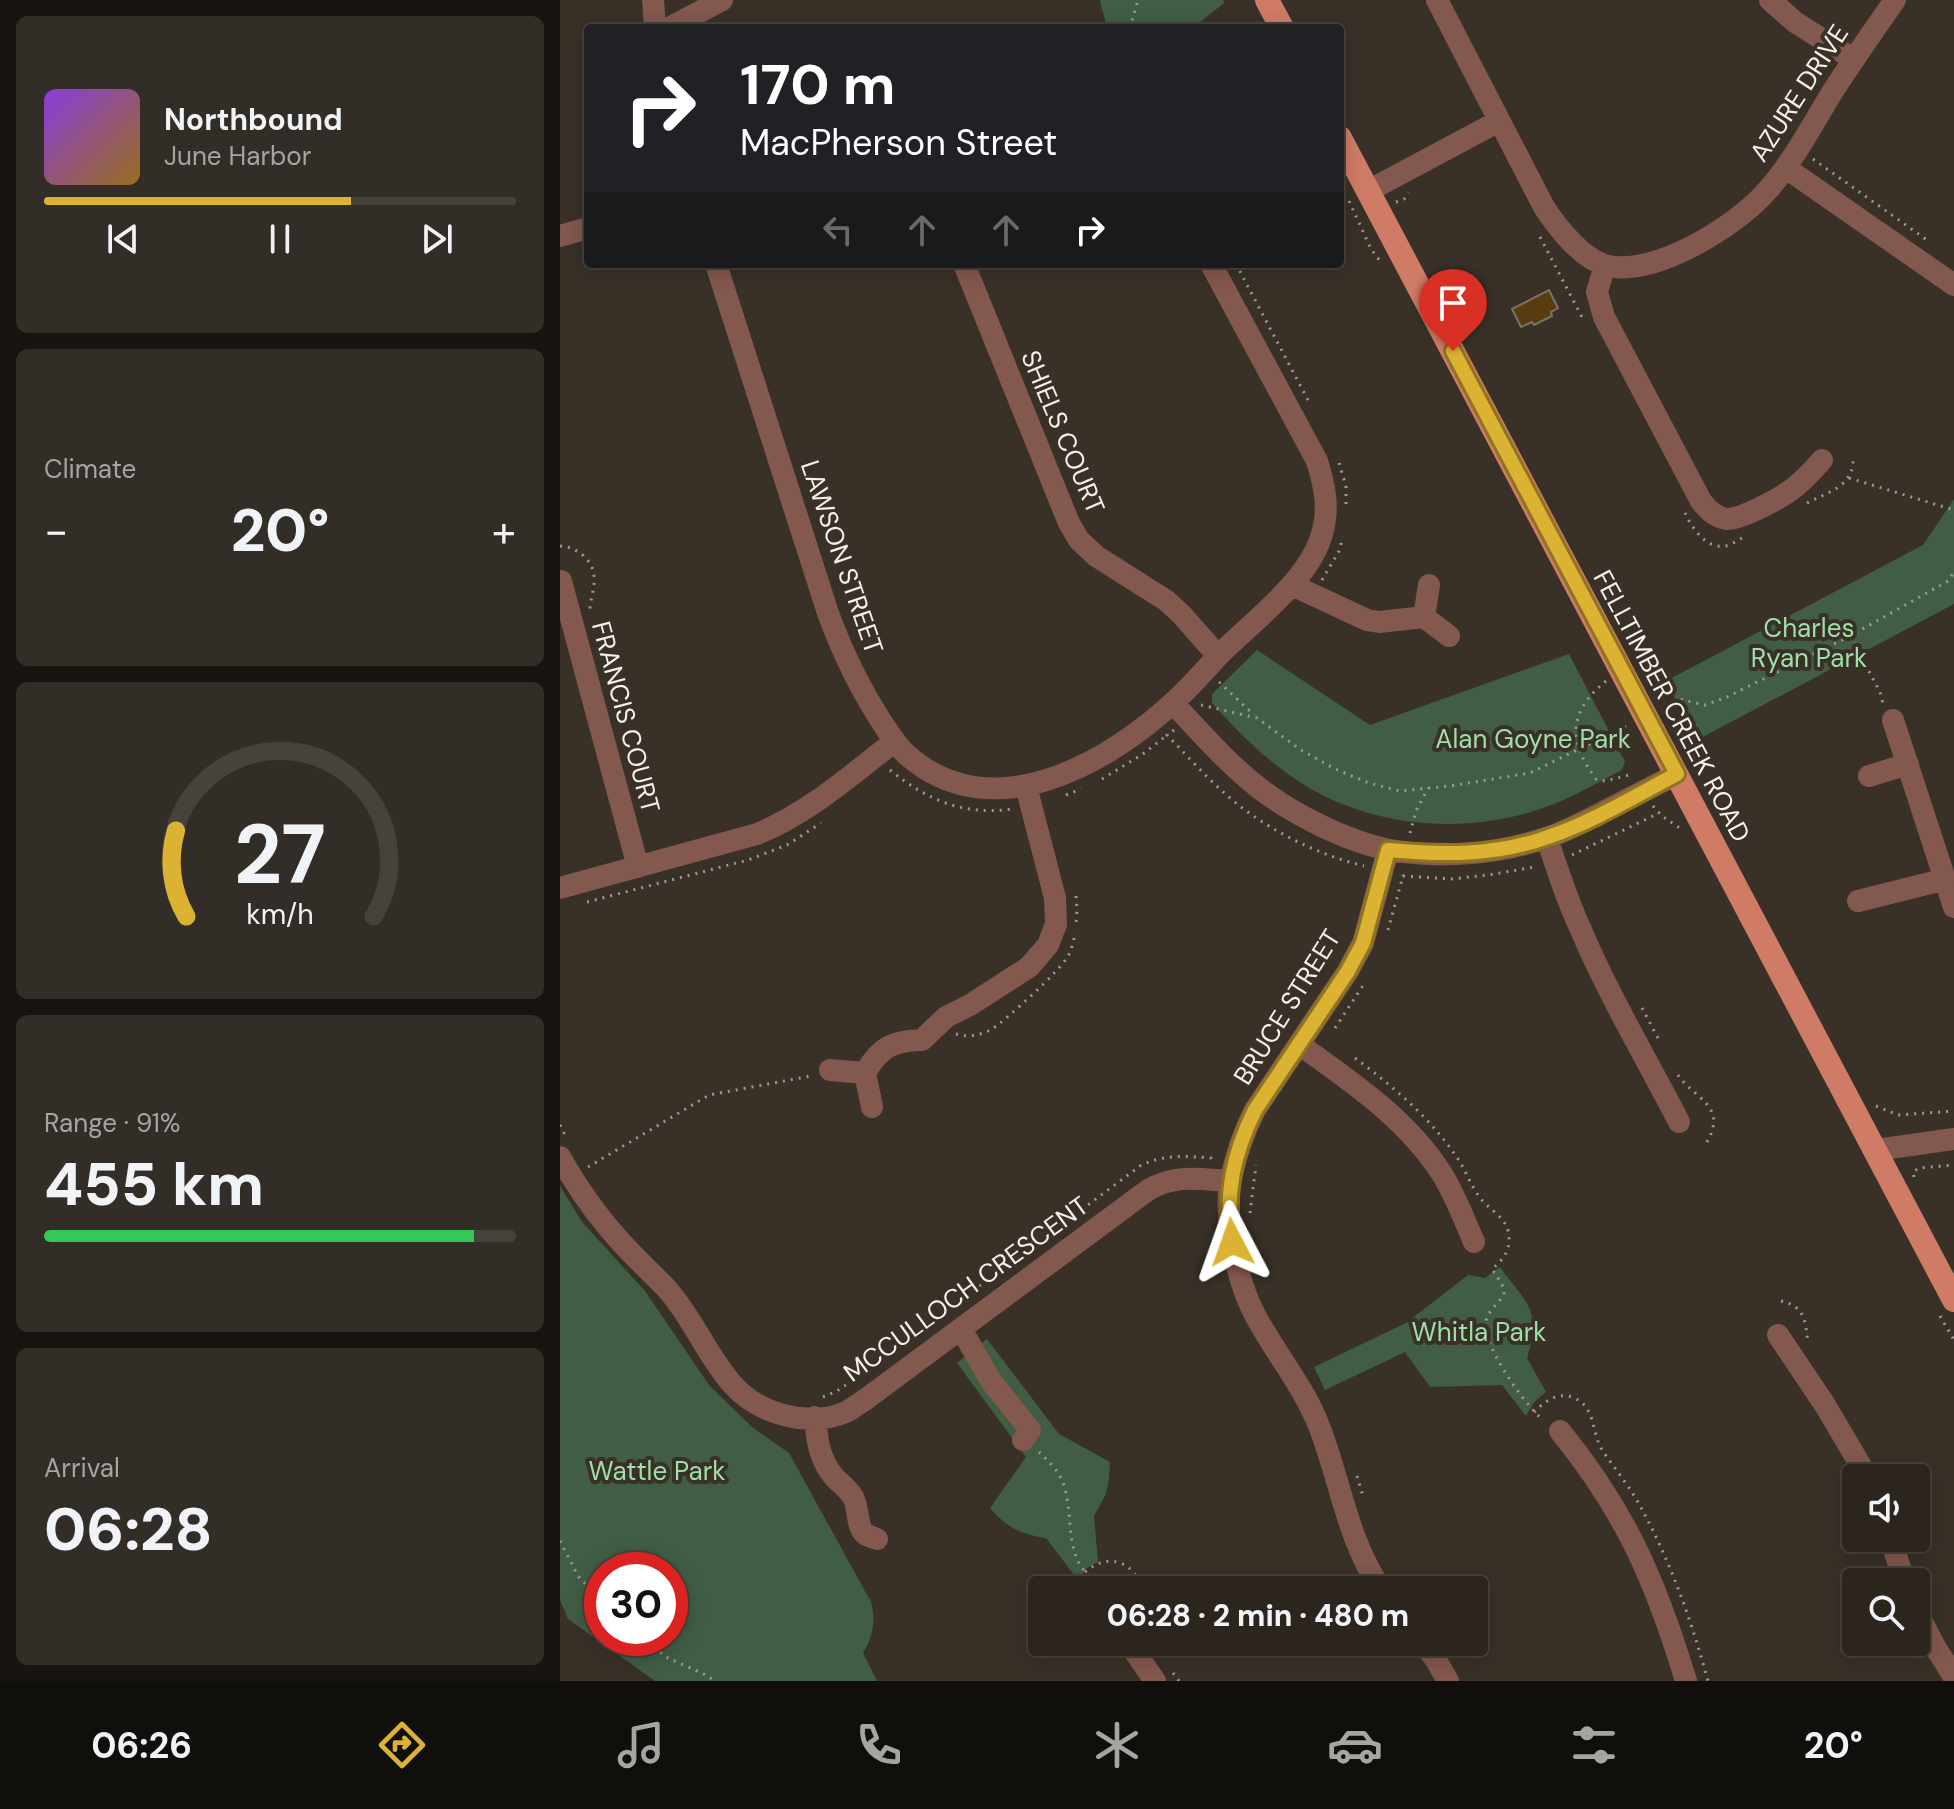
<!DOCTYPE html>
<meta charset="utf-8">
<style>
:root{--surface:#2b251e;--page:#332d27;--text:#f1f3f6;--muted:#a6a5a4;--line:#47423c;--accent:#dcb233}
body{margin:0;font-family:"DM Sans",sans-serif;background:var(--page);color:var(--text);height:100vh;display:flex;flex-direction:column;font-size:30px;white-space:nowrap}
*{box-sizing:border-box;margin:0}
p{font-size:26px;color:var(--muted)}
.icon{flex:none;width:44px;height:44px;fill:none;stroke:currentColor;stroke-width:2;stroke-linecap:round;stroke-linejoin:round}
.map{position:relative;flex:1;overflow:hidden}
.side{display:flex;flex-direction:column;gap:16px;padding:16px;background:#181410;width:560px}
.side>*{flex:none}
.top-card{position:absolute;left:24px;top:24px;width:760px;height:244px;border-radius:8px;box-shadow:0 4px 20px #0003,0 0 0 2px var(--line);background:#202124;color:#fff;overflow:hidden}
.controls{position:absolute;left:1282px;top:1464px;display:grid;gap:16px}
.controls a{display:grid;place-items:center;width:88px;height:88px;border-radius:8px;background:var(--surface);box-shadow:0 4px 20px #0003,0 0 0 2px var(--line);font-size:40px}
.speed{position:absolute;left:24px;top:1552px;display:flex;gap:16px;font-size:40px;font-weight:700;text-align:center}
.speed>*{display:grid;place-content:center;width:104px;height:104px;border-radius:50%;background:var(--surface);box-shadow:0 4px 20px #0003,0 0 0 2px var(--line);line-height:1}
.speed .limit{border:12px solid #d22;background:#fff;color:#111}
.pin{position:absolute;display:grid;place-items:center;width:68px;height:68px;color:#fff;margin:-82px -34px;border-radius:50% 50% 50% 0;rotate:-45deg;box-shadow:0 0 8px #0007}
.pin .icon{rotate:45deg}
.me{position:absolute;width:88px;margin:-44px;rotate:356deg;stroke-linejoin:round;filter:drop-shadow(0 0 6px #0008)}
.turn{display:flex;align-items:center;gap:28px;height:168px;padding:0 24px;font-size:36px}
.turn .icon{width:104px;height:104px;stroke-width:2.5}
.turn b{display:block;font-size:56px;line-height:68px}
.lanes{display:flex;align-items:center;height:76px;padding:0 24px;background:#0003;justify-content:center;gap:40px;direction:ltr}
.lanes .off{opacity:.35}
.big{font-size:60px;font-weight:800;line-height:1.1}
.side .widget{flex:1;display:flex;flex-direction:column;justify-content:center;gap:12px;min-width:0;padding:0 28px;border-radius:12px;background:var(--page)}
.side .dial{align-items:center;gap:0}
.dial svg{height:208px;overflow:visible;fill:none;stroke:var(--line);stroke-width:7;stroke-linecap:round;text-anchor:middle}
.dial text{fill:var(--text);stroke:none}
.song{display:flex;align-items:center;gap:24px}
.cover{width:96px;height:96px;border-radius:12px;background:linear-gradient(135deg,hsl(270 70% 55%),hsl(40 70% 35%))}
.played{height:8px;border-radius:4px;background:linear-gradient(90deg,var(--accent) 65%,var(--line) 65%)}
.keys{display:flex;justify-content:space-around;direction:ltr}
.heat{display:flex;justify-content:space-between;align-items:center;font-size:44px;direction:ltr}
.charge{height:12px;border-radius:6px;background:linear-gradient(90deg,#34c759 91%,var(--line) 0)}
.trip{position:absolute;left:468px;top:1576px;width:460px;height:80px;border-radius:8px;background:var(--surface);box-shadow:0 4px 20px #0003,0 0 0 2px var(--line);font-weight:800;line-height:80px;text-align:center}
.menu{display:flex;height:128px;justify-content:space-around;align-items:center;background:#110f0c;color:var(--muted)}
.menu .icon{width:56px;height:56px}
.menu .on{color:var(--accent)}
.menu b{font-size:36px;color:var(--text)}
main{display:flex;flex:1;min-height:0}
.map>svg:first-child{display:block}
.green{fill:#415e45;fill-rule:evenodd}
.building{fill:#5a3c11;stroke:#7a7267;stroke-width:2}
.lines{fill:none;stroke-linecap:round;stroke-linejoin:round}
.path{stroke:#9f9992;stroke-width:3;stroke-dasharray:2 6;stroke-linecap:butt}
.minor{stroke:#83584e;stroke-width:22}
.major{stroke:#d07b66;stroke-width:24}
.route-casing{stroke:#8f7421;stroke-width:20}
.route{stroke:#dcb233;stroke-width:14}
.labels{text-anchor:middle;stroke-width:8;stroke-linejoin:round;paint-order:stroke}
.street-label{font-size:26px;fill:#f6f1eb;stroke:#393128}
.park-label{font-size:26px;fill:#9fdfa8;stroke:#393128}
</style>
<main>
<section class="side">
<div class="widget">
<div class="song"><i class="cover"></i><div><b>Northbound</b><p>June Harbor</p></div></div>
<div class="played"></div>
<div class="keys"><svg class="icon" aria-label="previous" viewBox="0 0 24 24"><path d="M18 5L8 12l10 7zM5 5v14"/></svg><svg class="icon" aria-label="pause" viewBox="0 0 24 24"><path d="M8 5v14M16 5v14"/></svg><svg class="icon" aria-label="next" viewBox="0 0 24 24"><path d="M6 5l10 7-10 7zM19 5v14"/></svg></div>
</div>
<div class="widget"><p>Climate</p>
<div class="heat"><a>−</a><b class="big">20°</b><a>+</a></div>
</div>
<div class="widget dial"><svg viewBox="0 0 100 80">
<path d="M14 69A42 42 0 1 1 86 69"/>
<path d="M14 69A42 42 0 0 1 10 36" stroke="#dcb233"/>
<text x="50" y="56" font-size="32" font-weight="700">27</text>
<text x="50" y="72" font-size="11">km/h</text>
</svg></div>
<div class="widget"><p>Range · 91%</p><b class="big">455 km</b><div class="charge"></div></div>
<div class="widget"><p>Arrival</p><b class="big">06:28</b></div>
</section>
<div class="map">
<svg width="1394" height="1681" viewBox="0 0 1394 1681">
<rect width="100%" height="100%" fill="#393128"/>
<path class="green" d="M540,0H663L664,3L633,28H547Z
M1394,499V604L1137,740L1106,681L1363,545Z
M697,650L810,725L1009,654L1065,762L1062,770C1031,786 1001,804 967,813C888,836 795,823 728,774C699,753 675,729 652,703V694Z
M0,1186L22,1222L85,1291L149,1385L192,1427L229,1453L311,1602C316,1621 313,1637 303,1653L317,1681H95L8,1619L0,1600ZM42,1570H110V1638H42Z
M940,1267C967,1304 982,1310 967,1358L986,1392L974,1402L966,1416L942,1385L870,1387L845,1352L765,1390L754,1367L846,1323L908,1275L925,1278Z
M427,1339L499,1434L550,1462L549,1478L546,1494L534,1516L538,1562L527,1568L518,1580L486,1538C462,1535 446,1527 430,1508L466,1457L397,1363Z"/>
<path class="building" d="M989,290L998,308L991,312L992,316L974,325L972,322L961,327L952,309Z"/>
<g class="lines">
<path class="path" d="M570,28L578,0
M1253,159L1367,240
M789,201L811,249L820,261
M836,202L844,199L849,193
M980,237L1023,319
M676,264L749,402
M779,463L786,486V506
M1289,478L1394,510
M1247,503C1270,491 1295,486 1293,456
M1125,513C1132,528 1146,549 1165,546C1172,545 1179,539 1184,537
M0,546C17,547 34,560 34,578C35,589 30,599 30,610
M762,580L779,551L783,537
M1290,636L1320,692L1323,704
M1046,681C1008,712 1008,741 1036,779L1045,781L1073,774
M659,682L694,715
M641,705L697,718L741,750L775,769L809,783L840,791L890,786L970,773L1066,726
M1106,705L1119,699L1145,705L1167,697L1290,636L1388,581L1394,572
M614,730L607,735C634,763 661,794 692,815C727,839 764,856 804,866
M330,770C367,800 404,816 452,809
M542,779L583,754L607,735
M506,795L521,789
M1093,806L1102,816L1121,829
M850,833L856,811L868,788
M1012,855L1099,813
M516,896L517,910L516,924
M27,902L188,860L227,845L261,823
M828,930L843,876L891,879L928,875L975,867
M1082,1008L1099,1040
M775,1028L804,984
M396,1034C408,1038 421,1035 432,1029C446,1020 501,970 508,956C512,949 514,940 515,932
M795,1058C835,1088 872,1119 900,1162C907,1174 912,1188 921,1199C932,1212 949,1219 949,1238C950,1251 942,1261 932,1269L942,1284L944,1294C939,1304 928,1310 926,1321C921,1344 965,1405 983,1420
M1118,1075C1134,1099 1168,1105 1147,1142
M1316,1106L1338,1115L1394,1111
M0,1125L7,1139
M28,1167L149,1095L251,1076
M1354,1177L1353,1172L1359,1168L1394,1165
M690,1213L696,1165
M1221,1301C1246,1307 1245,1321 1248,1343
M1380,1316L1394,1340
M263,1397L277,1391L299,1376L580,1166C603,1154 626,1156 651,1158V1160
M974,1412C984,1402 997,1392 1012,1397C1036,1406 1031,1430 1041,1448C1053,1467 1068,1484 1079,1504C1110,1560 1131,1619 1148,1681
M479,1452C486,1459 495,1467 500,1476C514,1503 505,1536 519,1563C525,1574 536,1582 545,1590
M797,1476L803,1496
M0,1541L18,1576L42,1602
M525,1572C549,1552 573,1561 583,1590
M81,1638L108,1658L144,1674L155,1681
M613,1673L619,1681"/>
<path class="minor" d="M93,0L95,28
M877,0L984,207C997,227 1021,258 1045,265C1092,279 1176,226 1206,192C1233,162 1252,125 1273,91C1293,60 1314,30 1335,0
M1210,0L1235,22L1293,59
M109,28L162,0
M1226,168L1394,285
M808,191L939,121
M0,236L28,228
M156,264L268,613C283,654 301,691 325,727C332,737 338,747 347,755C432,830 548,764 617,699C632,685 645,670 659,655C692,622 747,582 761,537C770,510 765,487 757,461L651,264
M404,264L509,523L519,540L536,556L607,601L622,615L658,656
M1045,265L1037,292L1044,317L1141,501C1148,510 1155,517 1166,519C1181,520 1223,497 1235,487C1245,479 1254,469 1262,460
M1,581L78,867
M732,585L807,620L819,622L864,617
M869,585L864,617L889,636
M613,703C640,732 667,763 699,788C732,814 788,842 830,850C881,859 937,854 986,838C1005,832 1023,822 1041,813C1066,800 1092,787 1117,774
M1333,720L1394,907
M1309,776L1348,764
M987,838C997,869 1007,900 1021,930C1049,996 1086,1058 1119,1122
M0,888L197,834C249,813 291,775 335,741
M1298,901L1386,879
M740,1045C792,1082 848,1120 882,1174C895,1195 904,1219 914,1242
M270,1070L305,1073L312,1107
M305,1073C320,1047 332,1041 362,1040L386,1017L410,1005L469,967L488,945L496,924L495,898L466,786
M1316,1150L1394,1139
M0,1157C17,1187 37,1216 60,1241C75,1258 92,1273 107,1289C133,1318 147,1356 173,1385C199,1414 249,1428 286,1412C293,1408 300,1403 306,1399L588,1190C616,1174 638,1179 670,1181
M401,1329L431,1381L470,1430L463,1440
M1218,1335L1265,1405L1308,1478
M255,1417C257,1440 259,1460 275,1478C281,1484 288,1489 293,1497C299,1507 296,1526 305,1534C308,1536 313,1537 317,1539
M1000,1431C1066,1512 1096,1582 1126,1681
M1330,1538L1345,1582
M822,1590C788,1543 780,1479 759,1426C743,1385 715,1353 695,1315C677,1281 663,1216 671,1179C676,1155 684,1131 695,1110L788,971L803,943L828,850
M1356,1610L1374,1645L1394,1677
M568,1642L595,1681
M862,1642L876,1660L888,1681"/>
<path class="major" d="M707,0L722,28
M780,138L1394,1300"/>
</g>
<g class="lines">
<g class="route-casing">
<path id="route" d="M672,1242C665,1193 673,1154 695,1110L788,971L803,943L828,850C882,855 936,856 988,837C1033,822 1075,796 1117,774L893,351"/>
</g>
<use href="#route" class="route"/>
</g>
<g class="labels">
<g class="street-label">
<text transform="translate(1239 93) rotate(-57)" y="9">AZURE DRIVE</text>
<text transform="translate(503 432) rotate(67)" y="9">SHIELS COURT</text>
<text transform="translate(282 557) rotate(71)" y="9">LAWSON STREET</text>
<text transform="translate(1112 706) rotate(62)" y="9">FELLTIMBER CREEK ROAD</text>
<text transform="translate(66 717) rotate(75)" y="9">FRANCIS COURT</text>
<text transform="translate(727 1007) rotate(-58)" y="9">BRUCE STREET</text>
<text transform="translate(406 1289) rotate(-36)" y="9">MCCULLOCH CRESCENT</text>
</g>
<g class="park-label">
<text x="1249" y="637">Charles<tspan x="1249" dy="30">Ryan Park</tspan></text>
<text x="973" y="748">Alan Goyne Park</text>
<text x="919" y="1341">Whitla Park</text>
<text x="97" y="1480">Wattle Park</text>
</g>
</g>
</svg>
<div class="controls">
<a><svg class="icon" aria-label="sound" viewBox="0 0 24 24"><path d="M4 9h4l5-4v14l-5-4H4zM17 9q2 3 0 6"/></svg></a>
<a><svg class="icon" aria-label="search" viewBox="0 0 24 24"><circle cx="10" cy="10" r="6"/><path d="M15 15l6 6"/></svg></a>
</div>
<div class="speed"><div class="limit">30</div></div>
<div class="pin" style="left:893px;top:351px;background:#d93025"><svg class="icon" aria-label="arrive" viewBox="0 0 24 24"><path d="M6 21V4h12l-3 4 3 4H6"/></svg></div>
<svg class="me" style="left:672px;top:1242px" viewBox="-20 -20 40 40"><path d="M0-17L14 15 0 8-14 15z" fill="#dcb233" stroke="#fff" stroke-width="4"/></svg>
<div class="trip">06:28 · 2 min · 480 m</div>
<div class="top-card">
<div class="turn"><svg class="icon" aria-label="right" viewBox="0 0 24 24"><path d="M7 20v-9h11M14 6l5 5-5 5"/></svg><div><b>170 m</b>MacPherson Street</div></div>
<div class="lanes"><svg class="icon off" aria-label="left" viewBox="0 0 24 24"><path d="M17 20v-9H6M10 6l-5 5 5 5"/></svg><svg class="icon off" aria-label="ahead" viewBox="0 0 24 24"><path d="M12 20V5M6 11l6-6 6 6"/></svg><svg class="icon off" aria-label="ahead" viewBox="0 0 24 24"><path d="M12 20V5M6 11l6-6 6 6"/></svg><svg class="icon" aria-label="right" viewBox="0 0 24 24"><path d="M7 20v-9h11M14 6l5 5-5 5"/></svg></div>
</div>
</div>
</main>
<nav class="menu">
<b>06:26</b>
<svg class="icon on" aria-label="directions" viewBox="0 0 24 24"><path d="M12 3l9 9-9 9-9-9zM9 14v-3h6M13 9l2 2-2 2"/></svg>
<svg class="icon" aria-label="music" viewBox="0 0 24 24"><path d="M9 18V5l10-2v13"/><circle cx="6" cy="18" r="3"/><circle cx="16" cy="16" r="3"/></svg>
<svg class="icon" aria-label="phone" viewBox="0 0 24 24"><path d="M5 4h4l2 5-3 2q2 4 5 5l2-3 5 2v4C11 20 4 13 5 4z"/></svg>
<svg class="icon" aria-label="climate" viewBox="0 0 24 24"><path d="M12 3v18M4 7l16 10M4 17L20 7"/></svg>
<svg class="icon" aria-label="car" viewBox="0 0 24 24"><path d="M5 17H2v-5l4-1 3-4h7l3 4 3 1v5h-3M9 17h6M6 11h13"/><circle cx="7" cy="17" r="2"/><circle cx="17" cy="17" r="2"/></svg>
<svg class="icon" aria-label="filters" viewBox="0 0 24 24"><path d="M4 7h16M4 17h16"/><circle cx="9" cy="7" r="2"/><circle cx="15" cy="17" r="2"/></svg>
<b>20°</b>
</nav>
